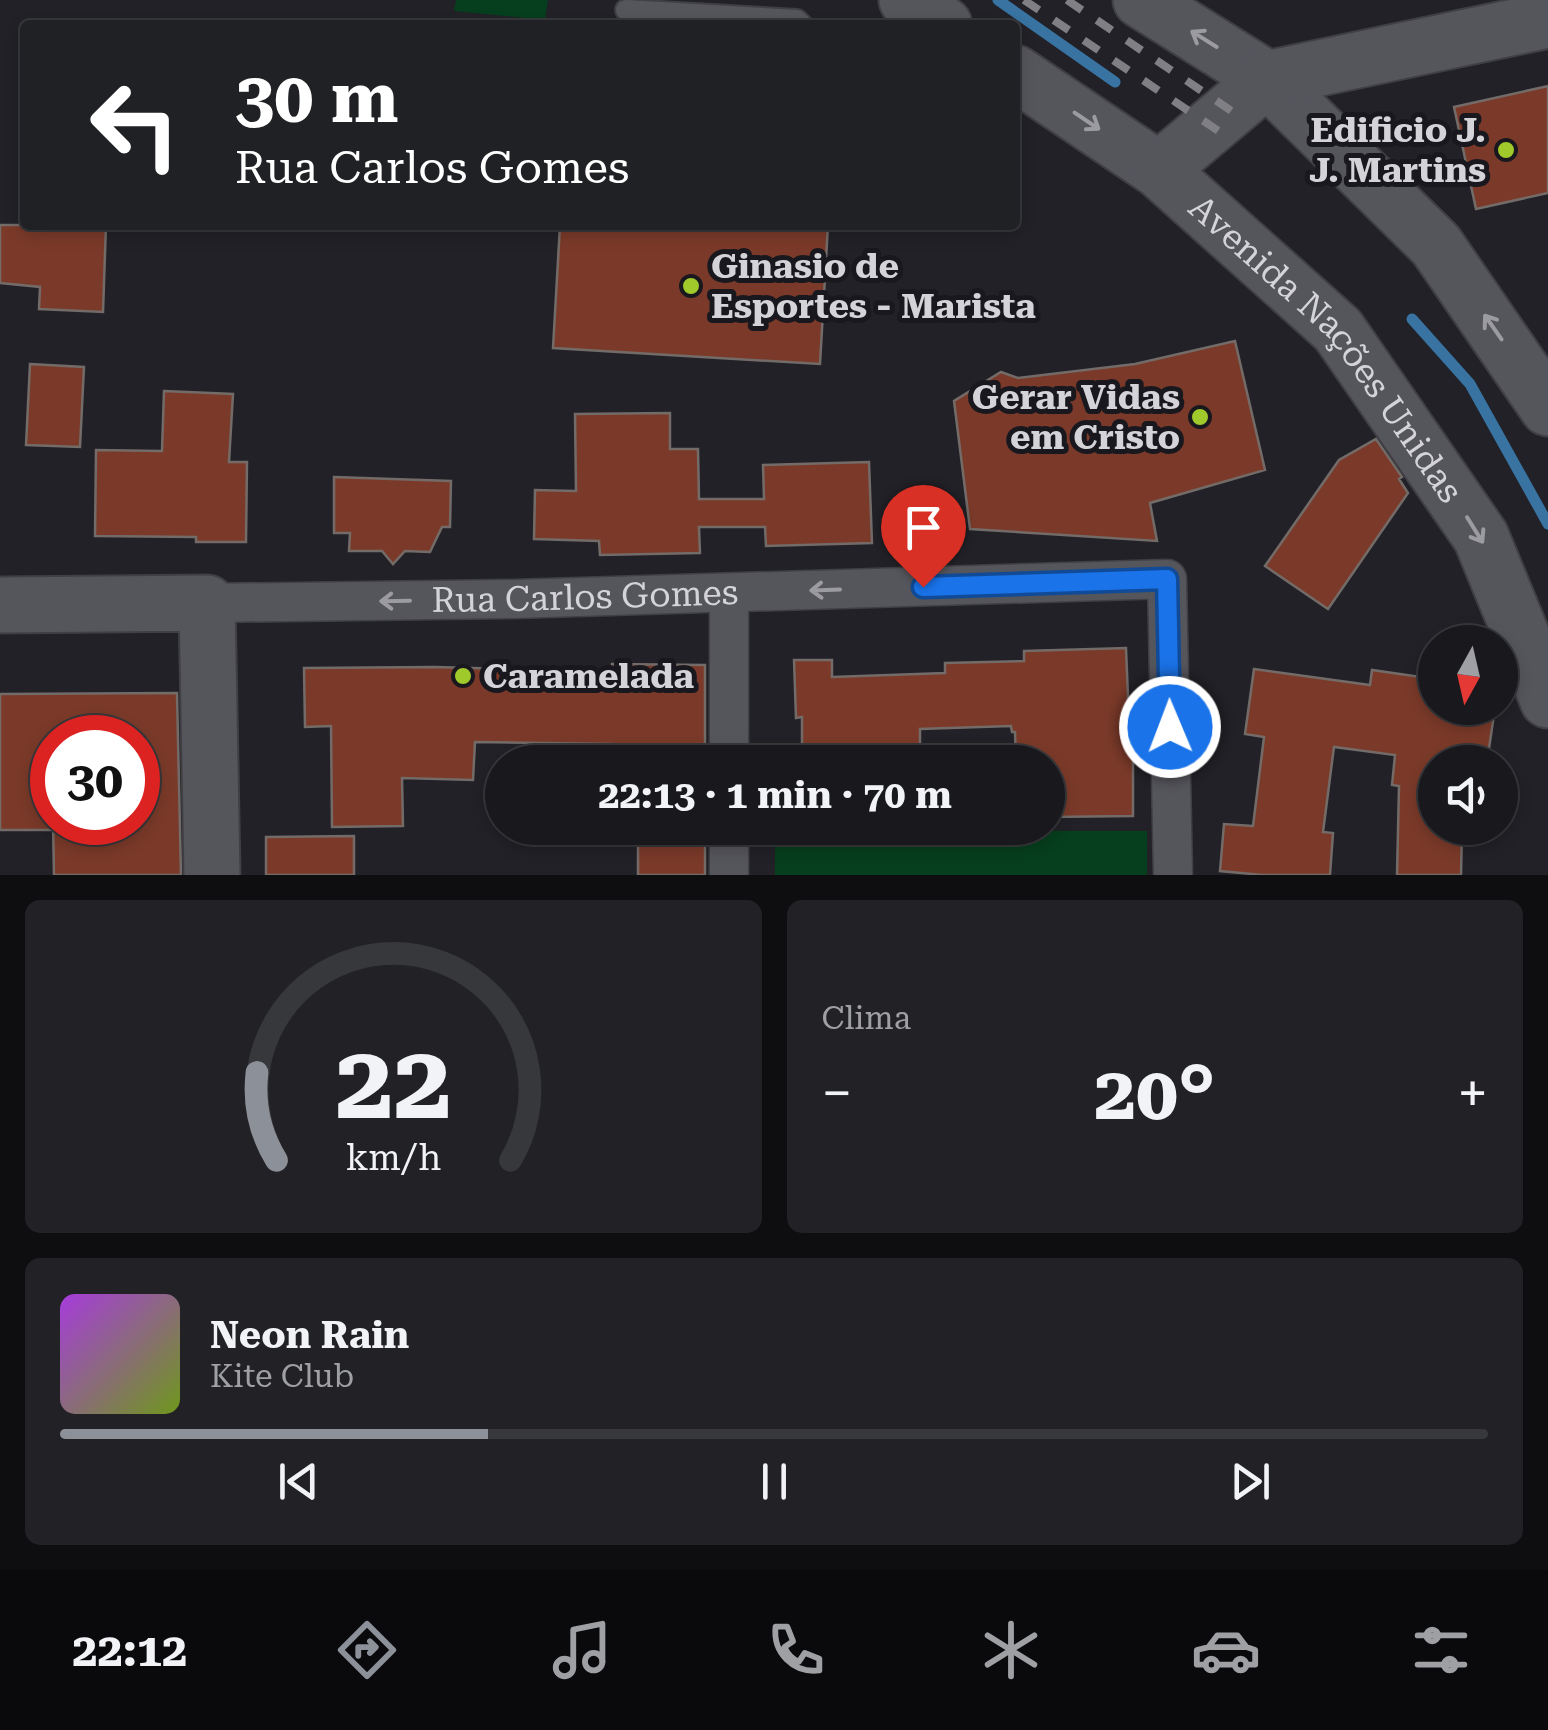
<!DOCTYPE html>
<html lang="pt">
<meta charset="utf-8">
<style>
:root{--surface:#19191d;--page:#222226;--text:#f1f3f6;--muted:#9fa0a4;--line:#37383b;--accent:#8c9099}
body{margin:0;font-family:"Roboto Serif",serif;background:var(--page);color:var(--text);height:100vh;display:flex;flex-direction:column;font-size:38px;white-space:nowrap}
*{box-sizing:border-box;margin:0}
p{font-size:32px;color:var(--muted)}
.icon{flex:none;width:55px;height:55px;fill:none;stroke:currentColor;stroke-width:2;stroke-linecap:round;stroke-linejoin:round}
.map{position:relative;height:875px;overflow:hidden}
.sheet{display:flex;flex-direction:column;gap:25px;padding:25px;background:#0e0e10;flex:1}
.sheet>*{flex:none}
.banner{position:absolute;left:20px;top:20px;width:1000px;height:210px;border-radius:10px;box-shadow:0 5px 15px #0003,0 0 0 2px var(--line);background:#202124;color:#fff;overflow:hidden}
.needle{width:65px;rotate:188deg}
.buttons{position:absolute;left:1418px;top:625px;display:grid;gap:20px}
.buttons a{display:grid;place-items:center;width:100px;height:100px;border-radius:50%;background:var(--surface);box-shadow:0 5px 15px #0003,0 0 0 2px var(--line);font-size:50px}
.speed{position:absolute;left:30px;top:715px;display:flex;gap:20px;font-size:50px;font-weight:700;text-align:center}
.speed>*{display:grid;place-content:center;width:130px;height:130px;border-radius:50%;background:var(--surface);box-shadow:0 5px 15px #0003,0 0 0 2px var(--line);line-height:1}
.speed .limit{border:15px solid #d22;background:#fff;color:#111}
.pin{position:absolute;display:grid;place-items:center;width:85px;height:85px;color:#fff;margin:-102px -42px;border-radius:50% 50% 50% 0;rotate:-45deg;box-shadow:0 0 10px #0007}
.pin .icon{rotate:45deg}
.me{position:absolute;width:110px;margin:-55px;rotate:359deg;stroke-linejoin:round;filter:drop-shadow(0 0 8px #0008)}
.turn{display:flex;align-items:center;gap:35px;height:210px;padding:0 50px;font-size:45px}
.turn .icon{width:130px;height:130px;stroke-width:2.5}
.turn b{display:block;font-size:70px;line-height:85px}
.big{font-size:75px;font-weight:700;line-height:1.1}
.sheet .tile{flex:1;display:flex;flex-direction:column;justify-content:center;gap:15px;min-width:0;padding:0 35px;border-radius:15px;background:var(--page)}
.sheet .dial{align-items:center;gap:0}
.dial svg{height:260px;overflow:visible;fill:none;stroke:var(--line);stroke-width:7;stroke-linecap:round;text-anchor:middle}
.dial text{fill:var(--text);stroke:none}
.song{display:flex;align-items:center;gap:30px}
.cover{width:120px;height:120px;border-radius:15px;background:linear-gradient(135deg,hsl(280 70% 55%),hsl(80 70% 35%))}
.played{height:10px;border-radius:5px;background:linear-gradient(90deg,var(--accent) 30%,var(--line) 30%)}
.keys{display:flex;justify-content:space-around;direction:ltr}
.heat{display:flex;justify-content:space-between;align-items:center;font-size:55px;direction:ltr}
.sheet .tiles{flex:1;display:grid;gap:25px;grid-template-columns:1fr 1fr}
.tile:last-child{grid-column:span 2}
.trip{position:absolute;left:485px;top:745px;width:580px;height:100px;border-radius:50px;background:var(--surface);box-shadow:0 5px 15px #0003,0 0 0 2px var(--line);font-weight:700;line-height:100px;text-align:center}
.tabs{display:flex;height:160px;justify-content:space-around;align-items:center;background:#0a0a0c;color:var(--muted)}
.tabs .icon{width:70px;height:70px}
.tabs .selected{color:var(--accent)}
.tabs b{font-size:45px;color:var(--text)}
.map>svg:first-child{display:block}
.green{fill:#063f1d}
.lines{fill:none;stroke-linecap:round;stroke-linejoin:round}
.stream{stroke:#3873a1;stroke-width:11}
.building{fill:#7b3a29;stroke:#736b68;stroke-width:2.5}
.lane-casing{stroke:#3f3f44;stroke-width:24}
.street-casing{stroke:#3f3f44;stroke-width:41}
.secondary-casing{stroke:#3f3f44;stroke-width:59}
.lane{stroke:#55555c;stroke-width:20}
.street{stroke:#55555c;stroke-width:38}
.secondary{stroke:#55555c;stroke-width:55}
.rail{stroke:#7f7f84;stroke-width:8;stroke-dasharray:18 18;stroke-linecap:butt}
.oneway{stroke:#9b9ba0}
.route-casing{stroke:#114b97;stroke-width:25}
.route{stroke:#1a73e8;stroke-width:18}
.poi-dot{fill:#a0c92b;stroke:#18181e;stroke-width:4}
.labels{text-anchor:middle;stroke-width:10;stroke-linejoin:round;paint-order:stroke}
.poi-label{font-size:35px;font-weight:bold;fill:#d4d4d8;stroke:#18181e;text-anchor:end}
.street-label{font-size:35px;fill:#d4d4d8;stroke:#18181e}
</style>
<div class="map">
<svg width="1548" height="875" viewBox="0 0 1548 875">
<rect width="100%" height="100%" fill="#212127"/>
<path class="green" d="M456,0H548L545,20L454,11Z
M775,830L1147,831V875H775Z"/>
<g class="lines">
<path class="stream" d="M998,0L1115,82
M1412,319L1470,384L1548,524"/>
</g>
<path class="building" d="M1548,86V193L1476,209L1454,107Z
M0,225H106L103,312L39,309L40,287L0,283Z
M560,225H828L820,364L553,348Z
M1235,341L1265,470L1150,503L1157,541L970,529L954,401L1001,372L1018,378L1135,364Z
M30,364L84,367L80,447L26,445Z
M164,391L233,394L229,462H247L246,542H196V537L95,536L96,450L162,451Z
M670,413V449H698L699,499H764L763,465L869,462L872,543L766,546L765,527H699L700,553L600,555L599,541L534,539L535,490L576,491L575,414Z
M1376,439L1402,477L1399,479L1408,493L1328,609L1265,566L1339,460Z
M334,477L451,481L450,527H442L430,552L405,551L393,564L382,551H349L350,533H334Z
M1126,648L1130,745H1133V816L1048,817V762H1016L1015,732H1012L1011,726L920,729V762H802V717L796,718L794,660H832V677L945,673V663L1024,661V651Z
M612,664L705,665V762H612V744L475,742L473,780L402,778L403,826L332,827L331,726L305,727L304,668L435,667L612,672Z
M1254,669L1370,685L1372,670L1435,679V708H1495L1487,762H1435V829L1462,830L1461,875H1397L1399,786L1392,785L1395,755L1334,747L1323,832L1333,833L1330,875H1262L1220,871L1224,824L1253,826L1264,737L1245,734Z
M177,693L181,875H54L53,822H138V738H52V830H0V694Z
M638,828H705V875H638Z
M354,836V875H266V837Z"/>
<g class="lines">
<g class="lane-casing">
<path id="lane" d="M626,10L797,20L802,25"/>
</g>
<g class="street-casing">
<g id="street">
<path d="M729,593V762"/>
<path id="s1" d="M207,603L514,599L1167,579L1173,875"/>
<path d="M729,875V828"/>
</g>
</g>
<g class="secondary-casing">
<g id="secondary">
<path d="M907,0L944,25"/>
<path d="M1141,0L1267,79L1436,245L1548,408"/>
<path id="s2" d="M1015,73L1159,170L1338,330L1481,537L1548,700"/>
<path d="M1159,170L1267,79L1548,20"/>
<path d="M0,605L207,603L212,875"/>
</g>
</g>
<use href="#lane" class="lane"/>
<use href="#street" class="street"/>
<use href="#secondary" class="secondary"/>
<path class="rail" d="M1024,0L1223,134
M1067,0L1236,114"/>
</g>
<defs><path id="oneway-shaft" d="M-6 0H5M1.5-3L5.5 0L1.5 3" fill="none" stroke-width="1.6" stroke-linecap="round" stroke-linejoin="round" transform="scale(2.5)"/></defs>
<g class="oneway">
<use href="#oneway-shaft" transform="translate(1204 39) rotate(-148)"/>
<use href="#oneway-shaft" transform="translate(1087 121) rotate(34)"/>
<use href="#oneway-shaft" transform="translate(1493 327) rotate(-125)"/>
<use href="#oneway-shaft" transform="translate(1475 530) rotate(58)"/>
<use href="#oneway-shaft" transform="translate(825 590) rotate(178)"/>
<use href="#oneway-shaft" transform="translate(395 601) rotate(179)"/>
</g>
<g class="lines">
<g class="route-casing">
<path id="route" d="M923,587L1167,579L1170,727"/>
</g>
<use href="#route" class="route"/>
</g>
<g class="poi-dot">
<circle cx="1506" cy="150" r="10"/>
<circle cx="691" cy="286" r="10"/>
<circle cx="1200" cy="417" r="10"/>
<circle cx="463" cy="676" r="10"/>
</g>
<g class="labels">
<g class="poi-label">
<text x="1486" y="142">Edificio J.<tspan x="1486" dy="40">J. Martins</tspan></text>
<text x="711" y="278" text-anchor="start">Ginasio de<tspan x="711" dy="40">Esportes - Marista</tspan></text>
<text x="1180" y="409">Gerar Vidas<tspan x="1180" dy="40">em Cristo</tspan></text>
<text x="483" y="688" text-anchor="start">Caramelada</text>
</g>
<g class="street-label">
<text dy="12" stroke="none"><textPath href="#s2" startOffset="420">Avenida Nações Unidas</textPath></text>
<text dy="12" stroke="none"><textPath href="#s1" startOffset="378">Rua Carlos Gomes</textPath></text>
</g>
</g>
</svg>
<div class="buttons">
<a><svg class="needle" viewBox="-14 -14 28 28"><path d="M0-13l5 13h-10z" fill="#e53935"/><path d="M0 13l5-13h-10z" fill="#9fa0a4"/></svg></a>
<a><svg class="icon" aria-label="sound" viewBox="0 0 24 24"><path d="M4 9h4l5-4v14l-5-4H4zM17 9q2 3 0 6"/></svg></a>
</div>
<div class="speed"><div class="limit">30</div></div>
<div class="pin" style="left:923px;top:587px;background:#d93025"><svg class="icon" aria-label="arrive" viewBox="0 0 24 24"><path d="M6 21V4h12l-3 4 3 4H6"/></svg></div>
<svg class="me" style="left:1170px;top:727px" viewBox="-20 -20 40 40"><circle r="17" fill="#1a73e8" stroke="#fff" stroke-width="3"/><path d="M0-11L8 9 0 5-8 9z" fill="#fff"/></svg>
<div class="trip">22:13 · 1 min · 70 m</div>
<div class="banner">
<div class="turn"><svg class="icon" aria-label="left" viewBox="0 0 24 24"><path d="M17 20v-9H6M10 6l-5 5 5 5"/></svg><div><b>30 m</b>Rua Carlos Gomes</div></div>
</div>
</div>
<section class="sheet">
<div class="tiles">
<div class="tile dial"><svg viewBox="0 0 100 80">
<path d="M14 69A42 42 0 1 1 86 69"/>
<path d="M14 69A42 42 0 0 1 8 42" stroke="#8c9099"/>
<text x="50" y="56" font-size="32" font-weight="700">22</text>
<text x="50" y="72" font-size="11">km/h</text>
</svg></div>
<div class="tile"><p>Clima</p>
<div class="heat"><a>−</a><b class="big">20°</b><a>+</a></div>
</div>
<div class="tile">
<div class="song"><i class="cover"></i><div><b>Neon Rain</b><p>Kite Club</p></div></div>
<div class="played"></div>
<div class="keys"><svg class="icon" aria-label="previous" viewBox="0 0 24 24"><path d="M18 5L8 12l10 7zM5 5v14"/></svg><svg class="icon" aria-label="pause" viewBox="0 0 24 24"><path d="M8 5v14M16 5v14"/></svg><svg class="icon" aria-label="next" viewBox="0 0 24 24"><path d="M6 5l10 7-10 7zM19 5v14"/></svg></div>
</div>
</div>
</section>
<nav class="tabs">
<b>22:12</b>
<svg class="icon selected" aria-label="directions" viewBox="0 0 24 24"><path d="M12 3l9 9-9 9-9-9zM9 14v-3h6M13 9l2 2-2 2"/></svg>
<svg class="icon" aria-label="music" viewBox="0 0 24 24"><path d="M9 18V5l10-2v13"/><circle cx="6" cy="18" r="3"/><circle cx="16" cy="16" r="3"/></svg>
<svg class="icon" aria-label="phone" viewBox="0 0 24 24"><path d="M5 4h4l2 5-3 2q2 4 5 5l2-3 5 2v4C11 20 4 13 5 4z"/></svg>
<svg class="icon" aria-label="climate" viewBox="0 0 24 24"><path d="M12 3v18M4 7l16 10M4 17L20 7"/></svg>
<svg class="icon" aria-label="car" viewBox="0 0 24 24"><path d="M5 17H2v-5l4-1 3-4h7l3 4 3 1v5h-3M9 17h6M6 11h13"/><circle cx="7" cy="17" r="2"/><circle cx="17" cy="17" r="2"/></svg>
<svg class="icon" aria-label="filters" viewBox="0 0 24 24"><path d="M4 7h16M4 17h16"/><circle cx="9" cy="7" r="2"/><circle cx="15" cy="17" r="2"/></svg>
</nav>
